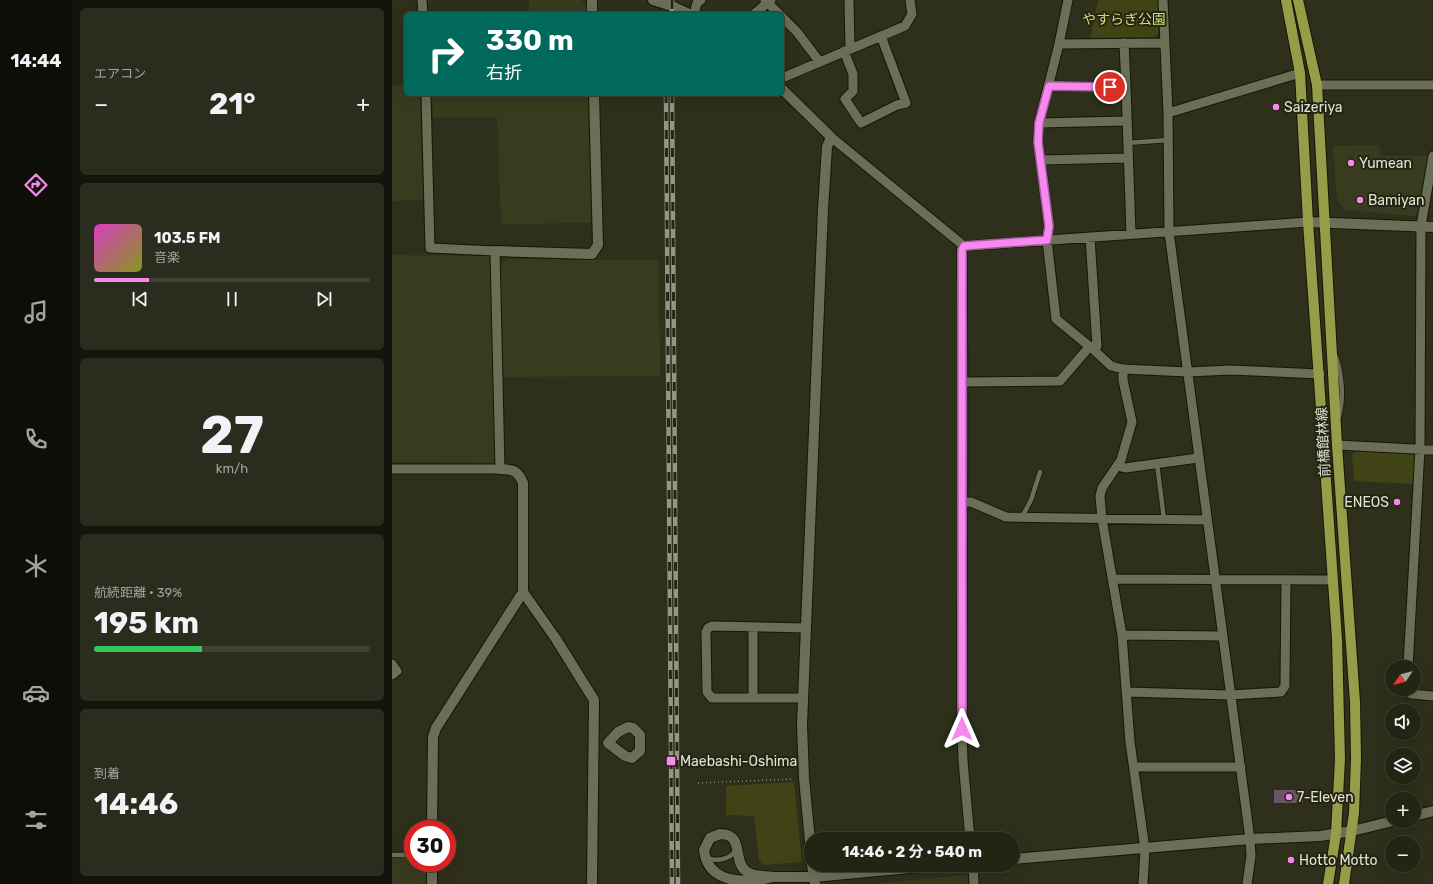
<!DOCTYPE html>
<html lang="ja">
<meta charset="utf-8">
<style>
:root{--surface:#222414;--page:#2a2c1d;--text:#f1f3f6;--muted:#a2a4a0;--line:#3f4134;--accent:#f589ee}
body{margin:0;font-family:Rubik,"Noto Sans JP",sans-serif;background:var(--page);color:var(--text);height:100vh;display:flex;flex-direction:column;font-size:15px;white-space:nowrap}
*{box-sizing:border-box;margin:0}
p{font-size:13px;color:var(--muted)}
.icon{flex:none;width:22px;height:22px;fill:none;stroke:currentColor;stroke-width:2;stroke-linecap:round;stroke-linejoin:round}
.map{position:relative;flex:1;overflow:hidden}
.panel{display:flex;flex-direction:column;gap:8px;padding:8px;background:#13140b;width:320px}
.panel>*{flex:none}
.guide{position:absolute;left:12px;top:12px;width:380px;height:84px;border-radius:6px;box-shadow:0 4px 16px #0002,0 0 0 1px var(--line);background:#00695c;color:#fff;overflow:hidden}
.needle{width:26px;rotate:235deg}
.buttons{position:absolute;left:993px;top:660px;display:grid;gap:8px}
.buttons a{display:grid;place-items:center;width:36px;height:36px;border-radius:50%;background:var(--surface);box-shadow:0 4px 16px #0002,0 0 0 1px var(--line);font-size:20px}
.speed{position:absolute;left:12px;top:820px;display:flex;gap:8px;font-size:20px;font-weight:700;text-align:center}
.speed>*{display:grid;place-content:center;width:52px;height:52px;border-radius:50%;background:var(--surface);box-shadow:0 4px 16px #0002,0 0 0 1px var(--line);line-height:1}
.speed .limit{border:6px solid #d22;background:#fff;color:#111}
.pin{position:absolute;display:grid;place-items:center;width:34px;height:34px;color:#fff;margin:-17px;border:2px solid #fff;border-radius:50%;box-shadow:0 1px 4px #0007}
.me{position:absolute;width:44px;margin:-22px;rotate:0deg;stroke-linejoin:round;filter:drop-shadow(0 0 3px #0008)}
.turn{display:flex;align-items:center;gap:14px;height:84px;padding:0 16px;font-size:18px}
.turn .icon{width:52px;height:52px;stroke-width:2.5}
.turn b{display:block;font-size:28px;line-height:34px}
.big{font-size:30px;font-weight:700;line-height:1.1}
.panel .tile{flex:1;display:flex;flex-direction:column;justify-content:center;gap:6px;min-width:0;padding:0 14px;border-radius:6px;background:var(--page)}
.panel .dial{align-items:center;gap:0}
.dial b{font-size:52px;line-height:1}
.song{display:flex;align-items:center;gap:12px}
.cover{width:48px;height:48px;border-radius:6px;background:linear-gradient(135deg,hsl(310 70% 55%),hsl(70 70% 35%))}
.played{height:4px;border-radius:2px;background:linear-gradient(90deg,var(--accent) 20%,var(--line) 20%)}
.keys{display:flex;justify-content:space-around;direction:ltr}
.heat{display:flex;justify-content:space-between;align-items:center;font-size:22px;direction:ltr}
.charge{height:6px;border-radius:3px;background:linear-gradient(90deg,#34c759 39%,var(--line) 0)}
.trip{position:absolute;left:412px;top:832px;width:216px;height:40px;border-radius:20px;background:var(--surface);box-shadow:0 4px 16px #0002,0 0 0 1px var(--line);font-weight:700;line-height:40px;text-align:center}
main{display:flex;flex:1;min-height:0}
.tabs{display:flex;flex-direction:column;width:72px;justify-content:space-around;align-items:center;background:#0e0e08;color:var(--muted)}
.tabs .icon{width:28px;height:28px}
.tabs .selected{color:var(--accent)}
.tabs b{font-size:18px;color:var(--text)}
.map>svg:first-child{display:block}
.built{fill:#383b1e}
.green{fill:#3f4316}
.building{fill:#685566}
.lines{fill:none;stroke-linecap:round;stroke-linejoin:round}
.lane-casing{stroke:#161804;stroke-width:6}
.street-casing{stroke:#161804;stroke-width:11}
.secondary-casing{stroke:#161804;stroke-width:12}
.primary-casing{stroke:#161804;stroke-width:12}
.path{stroke:#8b8d7c;stroke-width:1.5;stroke-dasharray:1 3;stroke-linecap:butt}
.lane{stroke:#6c6f57;stroke-width:4.5}
.street{stroke:#6c6f57;stroke-width:9}
.secondary{stroke:#6c6f57;stroke-width:10}
.primary{stroke:#959d49;stroke-width:10}
.rail-casing{stroke:#949686;stroke-width:4.5}
.rail{stroke:#242611;stroke-width:3;stroke-dasharray:9;stroke-linecap:butt}
.route-casing{stroke:#9f599b;stroke-width:10}
.route{stroke:#f589ee;stroke-width:7}
.poi-dot{fill:#f589ee;stroke:#242611;stroke-width:1.5}
.labels{text-anchor:middle;stroke-width:4;stroke-linejoin:round;paint-order:stroke}
.park-label{font-size:14px;fill:#d4de7f;stroke:#242611}
.poi-label{font-size:14px;fill:#e0e2d5;stroke:#242611;text-anchor:start}
.street-label{font-size:14px;fill:#e0e2d5;stroke:#242611}
</style>
<main>
<nav class="tabs">
<b>14:44</b>
<svg class="icon selected" aria-label="directions" viewBox="0 0 24 24"><path d="M12 3l9 9-9 9-9-9zM9 14v-3h6M13 9l2 2-2 2"/></svg>
<svg class="icon" aria-label="music" viewBox="0 0 24 24"><path d="M9 18V5l10-2v13"/><circle cx="6" cy="18" r="3"/><circle cx="16" cy="16" r="3"/></svg>
<svg class="icon" aria-label="phone" viewBox="0 0 24 24"><path d="M5 4h4l2 5-3 2q2 4 5 5l2-3 5 2v4C11 20 4 13 5 4z"/></svg>
<svg class="icon" aria-label="climate" viewBox="0 0 24 24"><path d="M12 3v18M4 7l16 10M4 17L20 7"/></svg>
<svg class="icon" aria-label="car" viewBox="0 0 24 24"><path d="M5 17H2v-5l4-1 3-4h7l3 4 3 1v5h-3M9 17h6M6 11h13"/><circle cx="7" cy="17" r="2"/><circle cx="17" cy="17" r="2"/></svg>
<svg class="icon" aria-label="filters" viewBox="0 0 24 24"><path d="M4 7h16M4 17h16"/><circle cx="9" cy="7" r="2"/><circle cx="15" cy="17" r="2"/></svg>
</nav>
<section class="panel">
<div class="tile"><p>エアコン</p>
<div class="heat"><a>−</a><b class="big">21°</b><a>+</a></div>
</div>
<div class="tile">
<div class="song"><i class="cover"></i><div><b>103.5 FM</b><p>音楽</p></div></div>
<div class="played"></div>
<div class="keys"><svg class="icon" aria-label="previous" viewBox="0 0 24 24"><path d="M18 5L8 12l10 7zM5 5v14"/></svg><svg class="icon" aria-label="pause" viewBox="0 0 24 24"><path d="M8 5v14M16 5v14"/></svg><svg class="icon" aria-label="next" viewBox="0 0 24 24"><path d="M6 5l10 7-10 7zM19 5v14"/></svg></div>
</div>
<div class="tile dial"><b>27</b><p>km/h</p></div>
<div class="tile"><p>航続距離 · 39%</p><b class="big">195 km</b><div class="charge"></div></div>
<div class="tile"><p>到着</p><b class="big">14:46</b></div>
</section>
<div class="map">
<svg width="1041" height="884" viewBox="0 0 1041 884">
<rect width="100%" height="100%" fill="#2e301b"/>
<path class="built" d="M137,0H189L194,6V14H137Z
M0,86H14V94H28L31,200L0,201Z
M40,94H196L199,223L109,224L105,117H41Z
M987,145L989,156H1036L1026,213L1022,216L954,210L945,200L941,146Z
M0,255L96,256L100,262L103,459L100,463L0,462Z
M115,259L267,260L268,376L111,377L108,265Z
M0,857H21V863H34V884H0Z
M573,875L577,878V884H480Z"/>
<path class="green" d="M706,0H766V35L761,37L698,38Z
M964,450L1019,452L1022,456L1021,484L962,481L960,454Z
M402,782L410,862L371,865L367,860L362,816L334,815V786Z"/>
<path class="building" d="M882,790H911V803H882Z"/>
<g class="lines">
<g class="lane-casing">
<path id="lane" d="M735,143L776,140
M944,357C950,375 952,398 947,416
M765,464L772,519
M630,517L639,500L648,472
M0,855H21
M316,858C325,862 340,859 344,849"/>
</g>
<g class="street-casing">
<path id="street" d="M30,0L31,14
M373,0L387,14
M457,0L458,49
M676,0L667,44L647,123L646,142L657,226L655,240L664,319L702,350L719,366L731,369L796,372L838,370L928,374
M771,0L776,113L908,73
M302,14L305,3L309,0
M362,14L379,0
M390,17L405,32L427,61
M667,44L773,43
M452,51L461,74V91L453,99L469,123L505,105L514,103L489,36
M390,78L513,26L520,14L518,0
M925,85H1041
M657,86L734,87L732,43
M734,87L739,234
M776,113L777,232L858,839L859,856L855,884
M647,123L733,121
M439,137L572,246L916,222
M649,160L735,158
M698,237L705,346L702,350
M572,246L570,250C572,410 570,570 570,729L571,761L578,839
M731,369V380L740,422L729,460L710,488L708,496L710,519L730,635L738,742L753,849L751,884
M572,382L668,381L698,346
M945,445L1041,450
M726,466L733,468L806,458
M0,469H108L103,251L38,248L34,94
M570,502H579L614,517L815,520
M721,579L941,580
M361,627V698
M730,635L831,636
M0,664L5,671L0,675
M1016,667L1028,449L1029,226L1041,156
M1015,689L1019,694L1041,696
M735,692L838,695L889,692L893,686L894,580
M411,698H320L315,692L314,632L316,628L320,626L414,628
M742,767H849
M581,865L582,884"/>
</g>
<g class="secondary-casing">
<path id="secondary" d="M200,0V14
M261,0L280,6L297,14
M390,89L439,137L435,147L431,209L410,725L412,778L419,852
M916,222L1041,227
M103,251L200,254L206,245L202,94
M131,592L164,639L202,700L200,884
M236,727L241,728L248,735V751L240,758L233,756L216,743L226,732Z
M1022,816L1041,811
M40,829L41,737L44,728L131,592V483C125,469 121,470 108,469
M328,834C353,834 340,861 354,871C361,877 372,875 381,877C353,884 316,884 312,850L318,838Z
M621,859L858,839L928,836L960,831L1001,821
M40,863V884
M420,865L423,884
M381,877H422L549,865"/>
</g>
<g class="primary-casing">
<path id="primary" d="M894,0L908,73L916,222L945,639L948,759L944,834L936,884
M906,0L925,85L945,445L963,702L964,758L962,813L952,884"/>
</g>
<path class="path" d="M306,783L402,779"/>
<use href="#lane" class="lane"/>
<use href="#street" class="street"/>
<use href="#secondary" class="secondary"/>
<use href="#primary" class="primary"/>
<g class="rail-casing">
<path id="rail" d="M280,0V14
M274,94L280,884
M280,94L286,884"/>
</g>
<use href="#rail" class="rail"/>
</g>
<g class="lines">
<g class="route-casing">
<path id="route" d="M570,729C570,570 571,410 570,250L572,246L655,240L657,226L646,142L647,123L657,86L718,87"/>
</g>
<use href="#route" class="route"/>
</g>
<g class="poi-dot">
<circle cx="884" cy="107" r="4"/>
<circle cx="959" cy="163" r="4"/>
<circle cx="968" cy="200" r="4"/>
<circle cx="1005" cy="502" r="4"/>
<rect x="274" y="756" width="10" height="10" rx="2"/>
<circle cx="897" cy="797" r="4"/>
<circle cx="899" cy="860" r="4"/>
</g>
<g class="labels">
<g class="park-label">
<text x="732" y="24">やすらぎ公園</text>
</g>
<g class="poi-label">
<text x="892" y="112">Saizeriya</text>
<text x="967" y="168">Yumean</text>
<text x="976" y="205">Bamiyan</text>
<text x="997" y="507" text-anchor="end">ENEOS</text>
<text x="288" y="766">Maebashi-Oshima</text>
<text x="905" y="802">7-Eleven</text>
<text x="907" y="865">Hotto Motto</text>
</g>
<g class="street-label">
<text transform="translate(931 442) rotate(-93)" y="5">前橋館林線</text>
</g>
</g>
</svg>
<div class="buttons">
<a><svg class="needle" viewBox="-14 -14 28 28"><path d="M0-13l5 13h-10z" fill="#e53935"/><path d="M0 13l5-13h-10z" fill="#a2a4a0"/></svg></a>
<a><svg class="icon" aria-label="sound" viewBox="0 0 24 24"><path d="M4 9h4l5-4v14l-5-4H4zM17 9q2 3 0 6"/></svg></a>
<a><svg class="icon" aria-label="layers" viewBox="0 0 24 24"><path d="M12 4l9 5-9 5-9-5zM3 14l9 5 9-5"/></svg></a>
<a>+</a>
<a>−</a>
</div>
<div class="speed"><div class="limit">30</div></div>
<div class="pin" style="left:718px;top:87px;background:#d93025"><svg class="icon" aria-label="arrive" viewBox="0 0 24 24"><path d="M6 21V4h12l-3 4 3 4H6"/></svg></div>
<svg class="me" style="left:570px;top:729px" viewBox="-20 -20 40 40"><path d="M0-17L14 15 0 8-14 15z" fill="#f589ee" stroke="#fff" stroke-width="4"/></svg>
<div class="trip">14:46 · 2 分 · 540 m</div>
<div class="guide">
<div class="turn"><svg class="icon" aria-label="right" viewBox="0 0 24 24"><path d="M7 20v-9h11M14 6l5 5-5 5"/></svg><div><b>330 m</b>右折</div></div>
</div>
</div>
</main>
